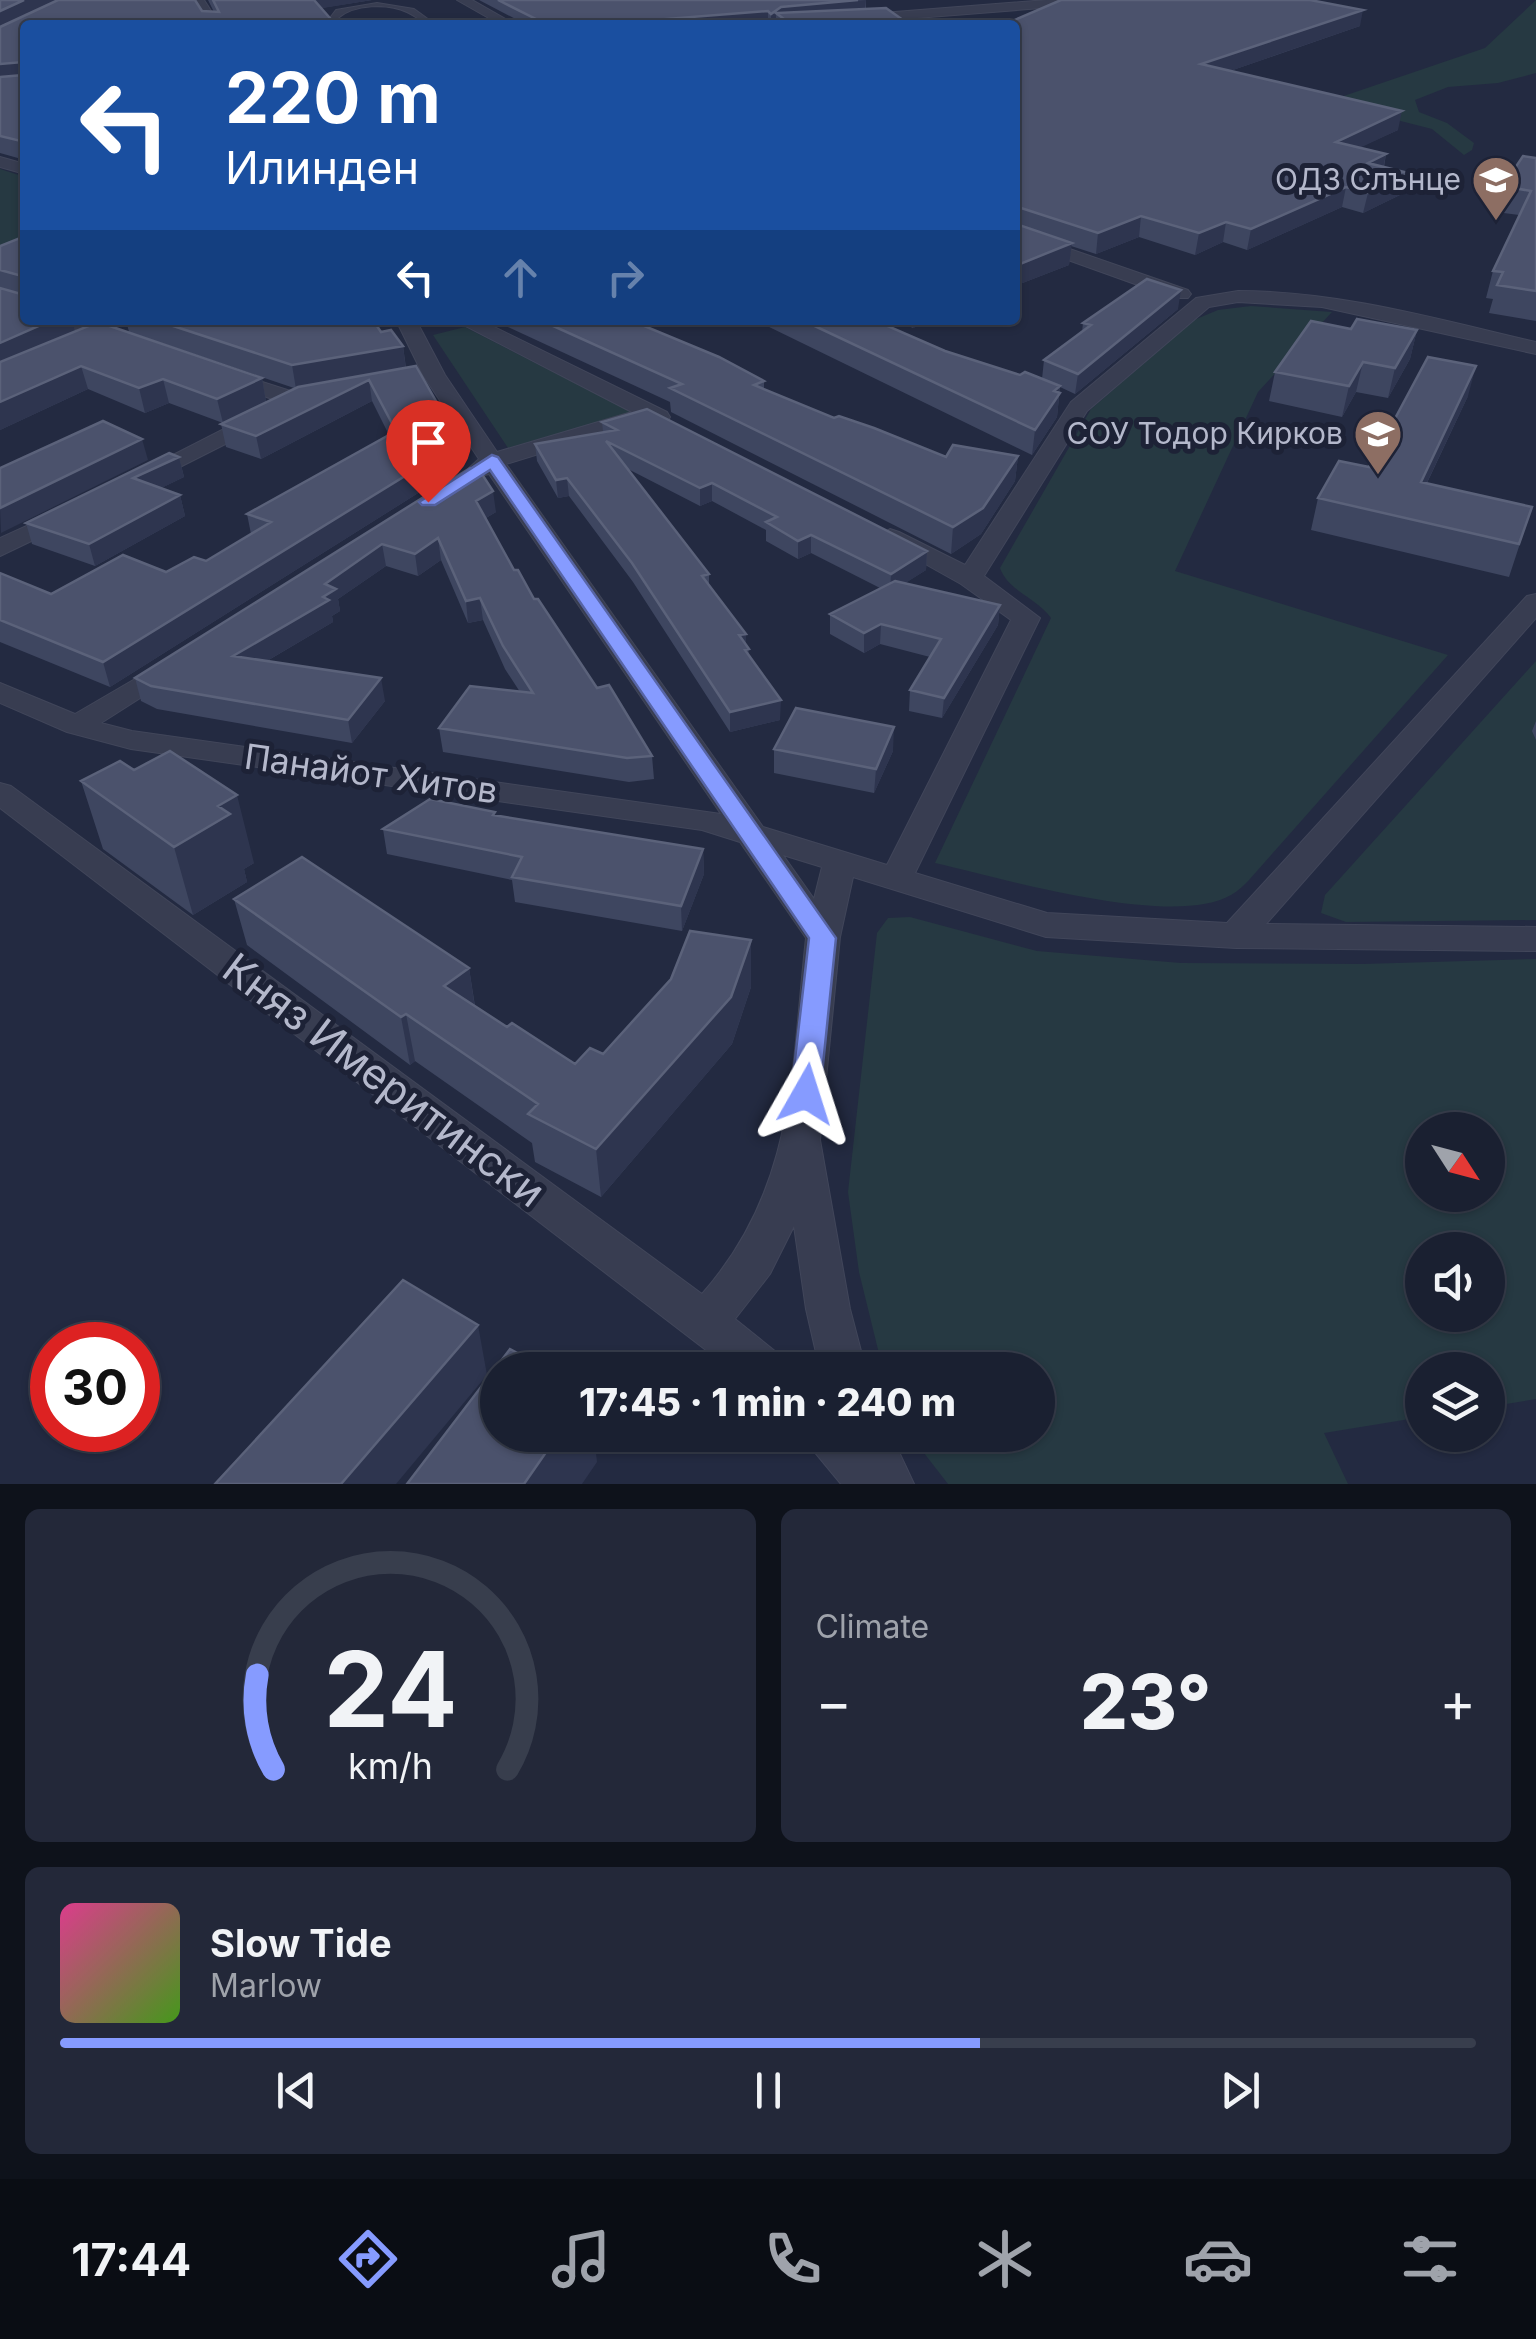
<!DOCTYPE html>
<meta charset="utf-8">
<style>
:root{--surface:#1a2031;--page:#232839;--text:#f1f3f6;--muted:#9fa3ab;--line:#383e4d;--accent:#869bff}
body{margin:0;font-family:Inter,sans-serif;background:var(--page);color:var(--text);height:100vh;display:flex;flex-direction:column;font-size:38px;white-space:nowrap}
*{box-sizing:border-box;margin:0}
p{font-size:32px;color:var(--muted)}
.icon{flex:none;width:55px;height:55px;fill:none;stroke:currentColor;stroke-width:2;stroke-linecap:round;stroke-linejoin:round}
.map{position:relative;height:1484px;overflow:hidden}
.side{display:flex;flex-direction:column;gap:25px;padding:25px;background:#0e121b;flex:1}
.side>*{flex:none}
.top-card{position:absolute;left:20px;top:20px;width:1000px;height:305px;border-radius:10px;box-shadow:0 2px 8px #0004,0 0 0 2px var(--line);background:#1a4fa0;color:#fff;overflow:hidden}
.needle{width:65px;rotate:126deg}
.controls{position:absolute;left:1405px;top:1112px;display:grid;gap:20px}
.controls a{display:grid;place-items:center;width:100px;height:100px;border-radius:50%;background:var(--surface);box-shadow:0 2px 8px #0004,0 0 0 2px var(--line);font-size:50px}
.speed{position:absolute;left:30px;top:1322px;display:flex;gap:20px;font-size:50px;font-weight:700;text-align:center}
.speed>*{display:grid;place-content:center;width:130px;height:130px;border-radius:50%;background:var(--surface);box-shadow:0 2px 8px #0004,0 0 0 2px var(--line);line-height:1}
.speed .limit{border:15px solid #d22;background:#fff;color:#111}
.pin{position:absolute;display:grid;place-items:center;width:85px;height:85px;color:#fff;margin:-102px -42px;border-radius:50% 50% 50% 0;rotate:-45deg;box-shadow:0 0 10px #0007}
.pin .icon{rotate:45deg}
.me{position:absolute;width:110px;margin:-55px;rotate:6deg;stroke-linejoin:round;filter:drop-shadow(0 0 8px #0008)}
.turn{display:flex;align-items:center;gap:35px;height:210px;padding:0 40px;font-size:45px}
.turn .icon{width:130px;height:130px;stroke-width:2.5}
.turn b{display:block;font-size:70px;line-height:85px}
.lanes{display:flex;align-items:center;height:95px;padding:0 40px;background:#0003;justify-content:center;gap:50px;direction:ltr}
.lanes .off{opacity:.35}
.big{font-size:75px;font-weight:800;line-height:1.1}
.side .card{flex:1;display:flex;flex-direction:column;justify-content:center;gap:15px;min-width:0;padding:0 35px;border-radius:15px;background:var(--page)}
.side .dial{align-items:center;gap:0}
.dial svg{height:260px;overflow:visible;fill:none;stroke:var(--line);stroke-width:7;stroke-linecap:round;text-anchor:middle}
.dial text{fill:var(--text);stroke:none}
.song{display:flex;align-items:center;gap:30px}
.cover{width:120px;height:120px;border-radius:15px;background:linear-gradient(135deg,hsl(330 70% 55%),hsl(100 70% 35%))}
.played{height:10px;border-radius:5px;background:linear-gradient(90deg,var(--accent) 65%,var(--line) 65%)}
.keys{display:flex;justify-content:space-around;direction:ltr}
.heat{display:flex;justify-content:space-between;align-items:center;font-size:55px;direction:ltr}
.side .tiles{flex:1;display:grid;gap:25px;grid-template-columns:1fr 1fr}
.card:last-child{grid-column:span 2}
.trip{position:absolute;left:480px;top:1352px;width:575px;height:100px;border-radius:50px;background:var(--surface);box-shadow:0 2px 8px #0004,0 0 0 2px var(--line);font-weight:800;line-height:100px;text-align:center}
.tab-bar{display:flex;height:160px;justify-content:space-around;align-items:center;background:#0a0d14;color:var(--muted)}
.tab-bar .icon{width:70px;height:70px}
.tab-bar .on{color:var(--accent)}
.tab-bar b{font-size:45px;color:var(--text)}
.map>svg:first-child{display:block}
.green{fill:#263942;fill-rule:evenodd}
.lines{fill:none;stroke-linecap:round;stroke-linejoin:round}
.service-casing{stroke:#41465a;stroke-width:2}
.minor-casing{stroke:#41465a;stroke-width:2}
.tertiary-casing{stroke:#41465a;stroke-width:2}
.service{fill:#383d51;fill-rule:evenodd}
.minor{fill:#383d51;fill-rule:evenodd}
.tertiary{fill:#383d51;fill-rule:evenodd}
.wall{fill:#3e4660}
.shaded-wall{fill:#2e354f}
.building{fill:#4b526c;stroke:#5b627a;stroke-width:2.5}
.route{fill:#869bff;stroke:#5765a6;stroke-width:2.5}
.labels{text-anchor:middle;stroke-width:10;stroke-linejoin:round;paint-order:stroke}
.far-poi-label{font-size:30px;fill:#b4b8cb;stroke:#1d2236;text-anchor:end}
.street-label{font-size:35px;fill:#b4b8cb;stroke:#1d2236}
.near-street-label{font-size:42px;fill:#b4b8cb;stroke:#1d2236}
</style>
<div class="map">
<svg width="1536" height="1484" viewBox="0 0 1536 1484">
<rect width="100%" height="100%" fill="#232a41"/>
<path class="green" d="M1536,0V73L1498,83L1448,87L1415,100L1419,112L1447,123L1474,143L1472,150L1464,155L1432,129L1326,102L1485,48Z
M0,169L25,177V241L0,250Z
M1251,306L1332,312L1258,392L1175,571L1448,655L1249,880C1244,885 1238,891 1231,895C1173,929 1001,878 935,863L1051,618C1037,598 1008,591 1000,568L1091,409L1194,320L1218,310Z
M465,327L632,412L508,448L433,335Z
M1536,661V920L1346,922L1321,913L1325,895Z
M910,917L1037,951L1181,963L1363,964L1536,959V1399L1488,1407V1370H1422V1417L1324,1433L1348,1484H948L910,1435H1038V1370H883L859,1272L848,1192L877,933L888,918ZM1422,1130H1488V1195H1422ZM1422,1250H1488V1315H1422Z"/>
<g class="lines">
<g class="service-casing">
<path id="service" d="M377,3L414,9L436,25C424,25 418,17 407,12C388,3 354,4 338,18L344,25H336L330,18L336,10Z"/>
</g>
<g class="minor-casing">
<path id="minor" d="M192,0H204L220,25H208Z
M457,0H472L516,25H501Z
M0,157L25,164V174L0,167Z
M1015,230L1188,290L1191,294L1188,298H1174L1015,241Z
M1238,291C1340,291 1437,319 1536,342V354L1322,307L1238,302L1209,307L1087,411L984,576L1040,618L915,873L1047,913L1227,923L1527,596L1536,594V618L1266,924L1536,927V951L1236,948L1046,937L853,877L840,937L820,1140L850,1309L866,1370H820L806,1309L794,1226L770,1274L735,1319L781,1356L788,1370H732L0,808V783L11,786L702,1294C796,1187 791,1072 806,938L740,842L702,830L131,749L67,732L0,703V683L75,714L171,658L181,660L185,666L181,672L101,723L132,731L721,814L489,474L480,476L468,469L479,459L423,375L396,320H416L445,375L497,452L632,412L454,320H480L667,412L670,417L667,422L649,420L506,464L763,827L887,865L1011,620L961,584L877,537L890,529L899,532L965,565L1071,402L1196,298ZM783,855L822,867L814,899Z
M52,320H81L130,340L127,344H113Z
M225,370L303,395L306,400L295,407L218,380L214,376Z
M261,410L272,417L269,422L154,480L146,482L134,475Z
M64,509L73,511L76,516L73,521L0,556V538Z
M807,1435H891L914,1484H841L813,1450Z"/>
</g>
<g class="tertiary-casing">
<path id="tertiary" d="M1047,0H1098L1092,4L828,25H775L781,21Z"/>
</g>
<use href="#service" class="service"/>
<use href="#minor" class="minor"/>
<use href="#tertiary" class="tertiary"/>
</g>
<path class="wall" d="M0,0H195L202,11L214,12L208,0H314L316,2V0H372L321,8L336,25H25V160L0,153Z
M479,0H866V9L910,25H776V21L771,25L768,22L729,25H527Z
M1015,25L1360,26L1230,71L1398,130L1360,147L1386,154L1384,167L1408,173L1404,193L1363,213L1342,207L1247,250L1223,242L1195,255L1139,237L1096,254L1071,246L1069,265L1015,286Z
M1536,158V321L1489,313L1493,299L1486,298L1493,271L1519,215L1496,212L1503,186Z
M25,236V320H72L75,331L262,378L266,402L223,423L169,403L145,413L88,389L0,430V246Z
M1178,309L1075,394L1060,387L1057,417L1032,455L755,320H890V327L945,351L1020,375L1042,379L1044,360L1082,332L1083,323Z
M126,320H373L381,332L403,346L406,368L460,460L441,471L442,478L110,687L0,642V573L51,594L166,572L206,561L251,534L247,514L389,435L372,401L261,459L226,447L221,424L294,388L129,332Z
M493,320H630L764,381V389L834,418L946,457L1018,456L1015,481L981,534L951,554L671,412L670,402Z
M894,320H932L913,328Z
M1351,329L1417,330L1410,359L1388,398L1356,392L1342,417L1269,401L1275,372Z
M1468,396L1427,483L1532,507L1509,577L1311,530L1318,498L1369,467Z
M602,422L927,551L926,570L905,583L1000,605L998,625L942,718L909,711L910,690L930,657L880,644L864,653L830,634V614L880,588L811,553L798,559L766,541V530L712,501L700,506L628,469L709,574V585L746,634V645L749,656L780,720L730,732L633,582L569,496L558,498L537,461L535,444L603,432Z
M179,457L184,477L161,488L180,495L185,516L95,566L32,544L26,523Z
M470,468L496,512L486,518L514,570L597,688L652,756L654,779L629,782L443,752L439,728L520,692L505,669L483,620L468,623L441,560L418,576L386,566L338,599L340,611L332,616L333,622L267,661L385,701L352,743L157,709L141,701L135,678Z
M1536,721V740L1532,731Z
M774,749L893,751L874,793L774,773Z
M81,781L254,863L244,869L247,882L193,915L103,849Z
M495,816L703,849L704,874L682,931L515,902L512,880L387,854L383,829Z
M234,899L469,968L475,1006L507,1027L575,1064L603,1054L751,940V987L732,1044L601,1197L535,1162L532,1143L415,1061L410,1065L247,945Z"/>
<path class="shaded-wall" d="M24,0H61L0,29V11Z
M316,0H372L317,9Z
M866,0L865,10L781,17L776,13V21L771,25V14L781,7Z
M1363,10L1360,26L1198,82L1201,64Z
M768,11V22L729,25H591Z
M23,62L25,79L0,81V64Z
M1402,111L1398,130L1332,161L1336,142Z
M1386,154L1382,173L1368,163Z
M1408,173L1404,193L1363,213L1368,193Z
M1346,187L1342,207L1247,250L1251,229Z
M1141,216L1139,237L1096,254L1098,233Z
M1226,222L1223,242L1195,255L1199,233Z
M1072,243L1069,265L1015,286V266Z
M1181,290L1178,309L1075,394L1078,374Z
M50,320H72L76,335L0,369V343Z
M878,320H890L889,338L876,321Z
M914,320H932L913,328Z
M1417,330L1410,359L1388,398L1395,368Z
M403,346L406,370L296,389L292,365Z
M1363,362L1356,392L1342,417L1349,386Z
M81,366L88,389L0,430V402Z
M1476,366L1468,396L1412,514L1421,482Z
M262,378L266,402L223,423L217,399Z
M163,379L169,403L145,413L139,388Z
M369,380L372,401L261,459L256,436Z
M1060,386L1057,417L1032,455L1035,430L1054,391Z
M457,438L460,460L441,471L442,478L110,687L103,662L430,452Z
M142,439L148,460L1,533L0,508Z
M1018,456L1015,481L981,534L951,554L953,527Z
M179,457L184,477L139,499L133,478Z
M567,478L569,496L558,498L556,480Z
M712,483V501L700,506V488Z
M493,491L496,512L479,522L476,501Z
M180,495L185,516L95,566L89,544Z
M811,535V553L798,559V541Z
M438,538L441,560L418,576L415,554Z
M382,544L386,566L338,599L340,611L332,616L333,622L238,678L233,656L325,584Z
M927,551L926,570L890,593L891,574Z
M480,598L483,620L468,623L466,601Z
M1000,605L998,625L942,718L944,698Z
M881,624L880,644L864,653V633Z
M746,634V650L749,649V669L739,635Z
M381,678L385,701L352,743L348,720Z
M781,700L780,720L730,732V712Z
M894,727L893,751L874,793L876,769Z
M237,795L254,863L244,869L247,882L193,915L174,847L218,806Z
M703,849L704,874L682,931L681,906Z
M751,940V987L732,1044L601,1197L596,1149Z
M469,968L476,1015L444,986Z
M406,1014L415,1061L410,1065L401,1017Z
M478,1325L487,1375L396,1484H341Z
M558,1435H594L597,1462L582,1484H524Z"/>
<path class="building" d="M0,0H24L0,11Z
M58,0H195L202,11L219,12L213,0H314L336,25H25V142L0,136V77L23,75V62L0,64V27Z
M498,0H858L781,7L771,14L768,11L591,25H548Z
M1061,0H1310L1363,10L1201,64L1402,111L1336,142L1386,154L1368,163L1408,173L1368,193L1346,187L1251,229L1226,222L1199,233L1141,216L1098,233L1015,206V25H1003Z
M886,8L910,25H792L776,13Z
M1523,156L1536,158V291L1497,285L1503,272L1493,271L1531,191L1503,186Z
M1015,212L1016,224L1072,243L1015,266Z
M25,236V320H52L0,343V288L21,294L22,276L0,270V246Z
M1147,279L1181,290L1078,374L1044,360L1091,325L1083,323Z
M1357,319L1417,330L1395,368L1363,362L1349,386L1275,372L1311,321L1351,329Z
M155,320H373L381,332L391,330L403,346L292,365Z
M540,320H630L719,357L764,381L754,385L834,418L839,416L874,428L946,457L953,445L1018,456L983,508L953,527L670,388L682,384Z
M802,320H878L876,321L945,351L1020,375L1025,372L1060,386L1054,391L1060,393L1035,430Z
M98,322L262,378L217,399L163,379L139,388L81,366L0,402V362Z
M1428,357L1476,366L1421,482L1532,507L1519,544L1318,498L1339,461L1369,467Z
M416,366L457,438L430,452L439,455L103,662L0,620V573L51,594L123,555L166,572L194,557L206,561L271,522L247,514L396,431L369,380L256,436L221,424L298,387Z
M647,409L927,551L891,574L811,535L798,541L766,522L777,517L712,483L700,488L606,441L709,574L702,576L746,634L739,635L749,649L745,650L781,700L730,712L632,563L567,478L556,480L535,444L617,430L602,422Z
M103,421L142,439L0,508V468Z
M169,453L179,457L133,478L180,495L89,544L26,523Z
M470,468L480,471L493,491L476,501L514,570H518L534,599H538L597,688L609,685L652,756L627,758L439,728L470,686L533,693L503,646L480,598L466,601L438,538L415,554L382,544L325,584L336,589L323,597L329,600L233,656L381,678L348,720L151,686L135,678Z
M895,581L1000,605L944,698L910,690L941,639L881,624L864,633L830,614Z
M796,708L894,727L876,769L774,749Z
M170,751L237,795L218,806L230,814L174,847L81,781L120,761L134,770Z
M430,799L495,812L493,815L703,849L681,906L512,877L522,857L383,829Z
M302,857L469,968L444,986L507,1027L512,1023L575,1064L590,1048L603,1054L671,979L690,931L751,940L731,997L596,1149L528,1114L538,1104L406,1014L401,1017L234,899Z
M403,1280L478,1325L341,1484H215Z
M510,1349L549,1370H498V1435H558L524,1484H407Z"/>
<path class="route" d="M492,455L498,457L836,938L820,1094L816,1102L806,1105L795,1102L791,1094L809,938L490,470L435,505H422L419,502Z"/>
<defs>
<g id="school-pin" transform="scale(2.5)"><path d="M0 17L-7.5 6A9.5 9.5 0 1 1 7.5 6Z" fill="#8d6e63" stroke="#1d2236"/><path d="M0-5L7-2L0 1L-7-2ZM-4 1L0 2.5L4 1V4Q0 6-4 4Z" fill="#fff"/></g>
</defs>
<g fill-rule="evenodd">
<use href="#school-pin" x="1496" y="180"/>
<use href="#school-pin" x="1378" y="434"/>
</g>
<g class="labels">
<g class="far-poi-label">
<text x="1461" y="190">ОДЗ Слънце</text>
<text x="1343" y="444">СОУ Тодор Кирков</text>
</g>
<g class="street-label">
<text transform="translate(371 774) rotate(8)" y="12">Панайот Хитов</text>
</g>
<g class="near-street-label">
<text transform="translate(384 1080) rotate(37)" y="15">Княз Имеритински</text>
</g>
</g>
</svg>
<div class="controls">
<a><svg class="needle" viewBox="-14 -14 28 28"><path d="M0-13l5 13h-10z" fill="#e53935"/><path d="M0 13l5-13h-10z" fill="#9fa3ab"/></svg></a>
<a><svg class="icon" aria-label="sound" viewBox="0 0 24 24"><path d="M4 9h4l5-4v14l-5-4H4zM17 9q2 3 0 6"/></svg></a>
<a><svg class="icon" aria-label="layers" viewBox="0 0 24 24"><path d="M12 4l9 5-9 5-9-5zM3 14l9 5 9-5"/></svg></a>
</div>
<div class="speed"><div class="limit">30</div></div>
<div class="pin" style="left:428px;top:502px;background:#d93025"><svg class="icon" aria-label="arrive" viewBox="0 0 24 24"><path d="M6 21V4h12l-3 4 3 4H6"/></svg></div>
<svg class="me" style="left:806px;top:1094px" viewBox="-20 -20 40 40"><path d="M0-17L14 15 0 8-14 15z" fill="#869bff" stroke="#fff" stroke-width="4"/></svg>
<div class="trip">17:45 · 1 min · 240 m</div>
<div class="top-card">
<div class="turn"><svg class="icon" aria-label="left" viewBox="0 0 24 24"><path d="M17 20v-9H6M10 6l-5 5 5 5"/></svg><div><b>220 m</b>Илинден</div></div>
<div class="lanes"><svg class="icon" aria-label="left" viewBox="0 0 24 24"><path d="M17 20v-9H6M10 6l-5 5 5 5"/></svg><svg class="icon off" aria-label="ahead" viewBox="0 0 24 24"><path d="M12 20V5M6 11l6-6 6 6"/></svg><svg class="icon off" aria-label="right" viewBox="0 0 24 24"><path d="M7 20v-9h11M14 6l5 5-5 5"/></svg></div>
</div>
</div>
<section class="side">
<div class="tiles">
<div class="card dial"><svg viewBox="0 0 100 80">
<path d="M14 69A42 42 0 1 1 86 69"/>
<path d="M14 69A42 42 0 0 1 9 40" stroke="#869bff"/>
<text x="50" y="56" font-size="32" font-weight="700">24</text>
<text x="50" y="72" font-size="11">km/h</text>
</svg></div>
<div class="card"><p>Climate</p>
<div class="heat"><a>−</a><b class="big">23°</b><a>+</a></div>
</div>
<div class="card">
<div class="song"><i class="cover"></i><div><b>Slow Tide</b><p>Marlow</p></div></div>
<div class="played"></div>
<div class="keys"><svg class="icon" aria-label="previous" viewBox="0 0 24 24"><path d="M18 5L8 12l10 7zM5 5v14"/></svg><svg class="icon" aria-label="pause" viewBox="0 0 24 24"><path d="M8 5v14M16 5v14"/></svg><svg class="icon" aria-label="next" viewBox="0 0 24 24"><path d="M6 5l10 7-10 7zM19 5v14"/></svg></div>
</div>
</div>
</section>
<nav class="tab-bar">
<b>17:44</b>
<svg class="icon on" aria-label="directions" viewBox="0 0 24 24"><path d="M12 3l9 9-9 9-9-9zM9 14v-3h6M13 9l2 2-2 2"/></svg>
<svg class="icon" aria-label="music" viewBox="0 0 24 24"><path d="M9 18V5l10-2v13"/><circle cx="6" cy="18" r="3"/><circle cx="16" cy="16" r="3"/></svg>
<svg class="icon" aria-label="phone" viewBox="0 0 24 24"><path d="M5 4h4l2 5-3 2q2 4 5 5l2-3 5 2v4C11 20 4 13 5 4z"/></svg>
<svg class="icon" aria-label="climate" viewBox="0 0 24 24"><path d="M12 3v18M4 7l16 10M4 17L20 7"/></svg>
<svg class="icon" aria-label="car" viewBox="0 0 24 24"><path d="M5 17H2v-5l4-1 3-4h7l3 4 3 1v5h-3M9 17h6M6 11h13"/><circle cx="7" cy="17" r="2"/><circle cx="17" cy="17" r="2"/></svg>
<svg class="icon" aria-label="filters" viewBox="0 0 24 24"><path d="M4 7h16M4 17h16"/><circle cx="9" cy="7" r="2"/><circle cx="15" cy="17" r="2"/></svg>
</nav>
